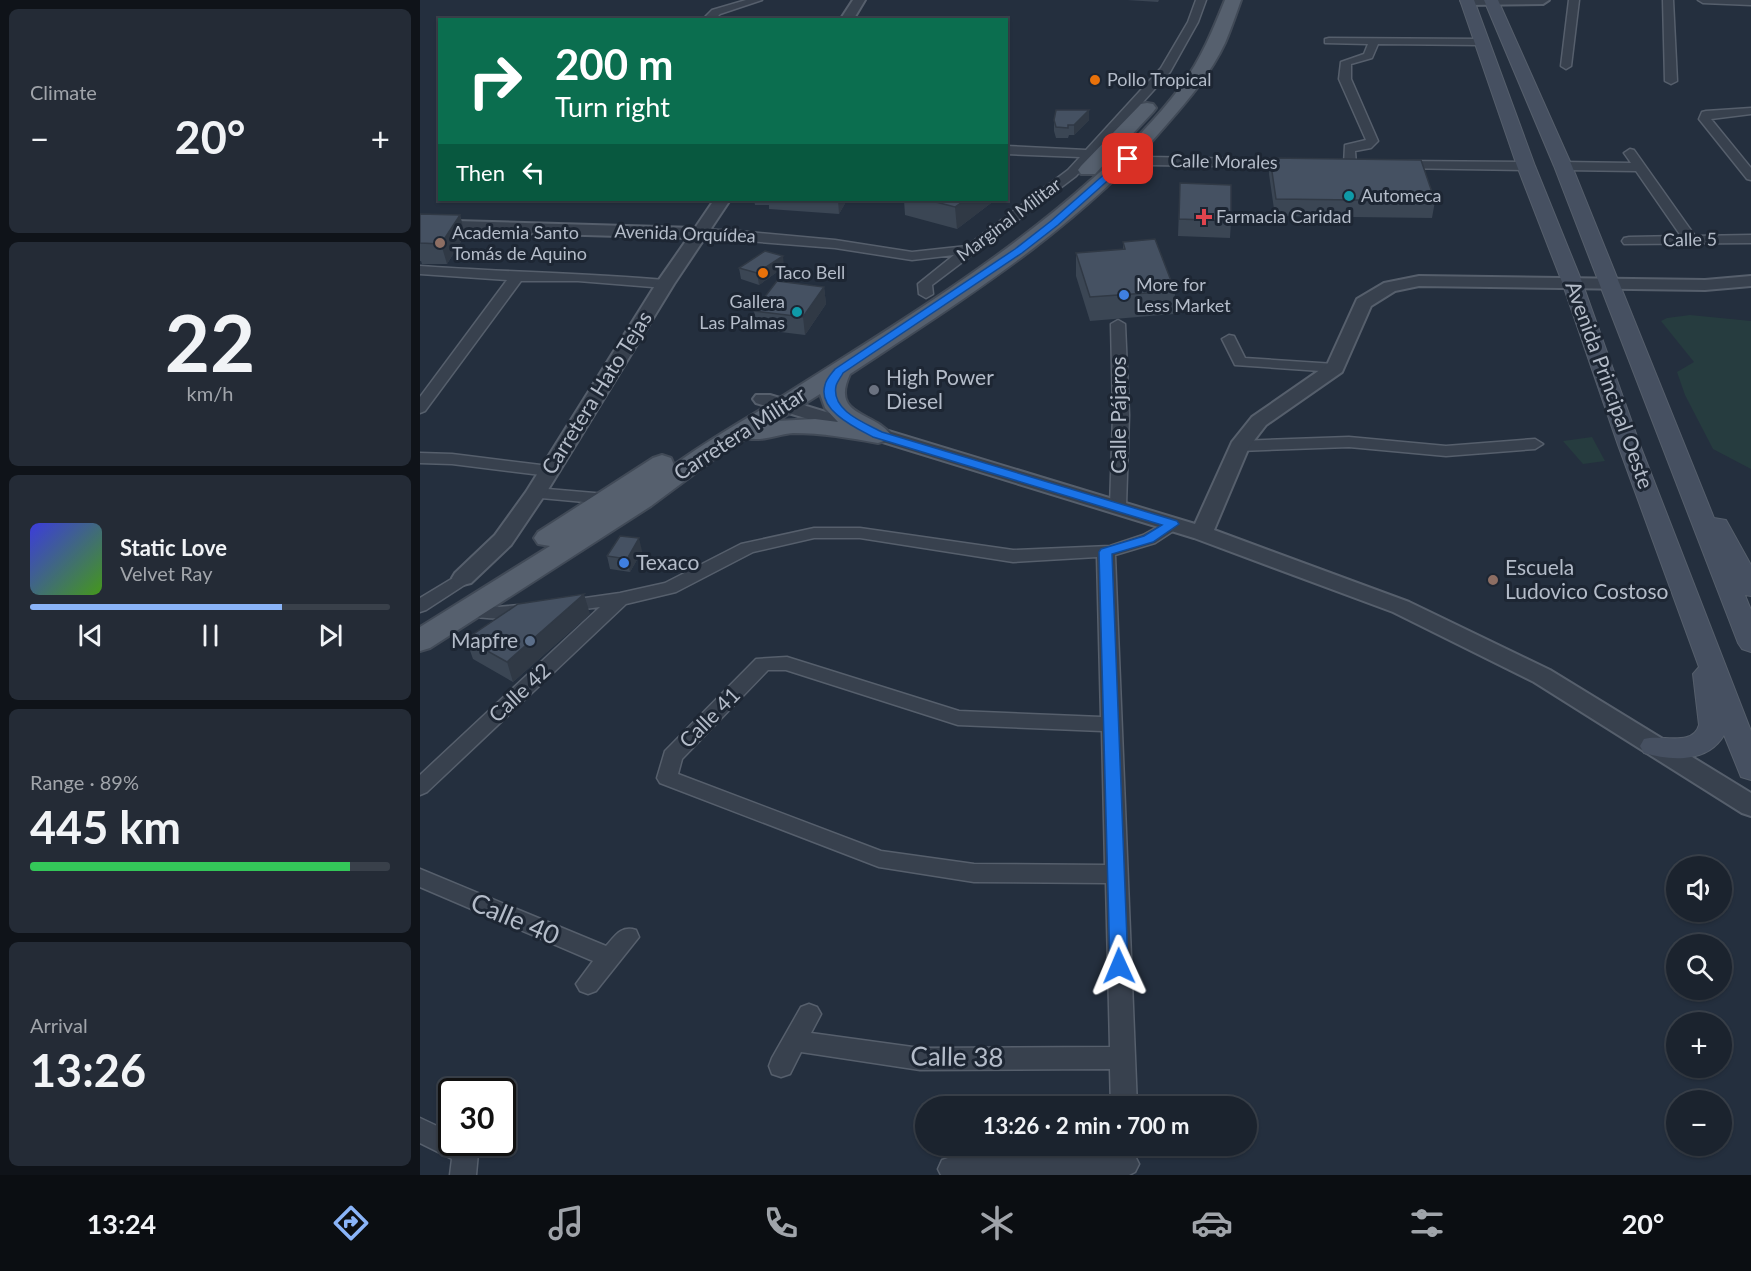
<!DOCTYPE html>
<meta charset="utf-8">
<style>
:root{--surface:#1b232e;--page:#242b36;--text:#f1f3f6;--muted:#a0a4aa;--line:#39404a;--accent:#8ab4f8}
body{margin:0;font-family:Lato,sans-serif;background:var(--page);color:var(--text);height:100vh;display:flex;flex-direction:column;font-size:22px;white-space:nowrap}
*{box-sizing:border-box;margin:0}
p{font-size:20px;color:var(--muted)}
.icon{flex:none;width:33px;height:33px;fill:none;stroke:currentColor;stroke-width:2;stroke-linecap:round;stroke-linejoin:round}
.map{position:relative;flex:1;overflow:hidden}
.panel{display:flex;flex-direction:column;gap:9px;padding:9px;background:#0f1319;width:420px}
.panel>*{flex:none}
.guide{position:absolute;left:18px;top:18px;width:570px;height:183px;border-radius:0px;box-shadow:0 2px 4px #0004,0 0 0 2px var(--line);background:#0b6e4f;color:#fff;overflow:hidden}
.tools{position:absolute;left:1246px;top:856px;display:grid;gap:12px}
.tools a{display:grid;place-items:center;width:66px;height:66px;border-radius:50%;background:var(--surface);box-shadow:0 2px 4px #0004,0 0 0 2px var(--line);font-size:30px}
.speed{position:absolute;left:18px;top:1078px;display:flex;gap:12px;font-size:30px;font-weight:700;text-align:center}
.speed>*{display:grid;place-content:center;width:78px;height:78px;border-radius:50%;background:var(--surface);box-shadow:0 2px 4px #0004,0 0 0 2px var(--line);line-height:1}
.speed .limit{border:3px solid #111;border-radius:9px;background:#fff;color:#111}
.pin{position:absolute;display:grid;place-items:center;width:51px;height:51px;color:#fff;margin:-26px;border-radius:12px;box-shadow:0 3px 9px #0006}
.me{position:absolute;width:66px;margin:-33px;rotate:359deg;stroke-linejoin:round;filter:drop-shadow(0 0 4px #0008)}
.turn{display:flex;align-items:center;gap:21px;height:126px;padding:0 18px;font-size:27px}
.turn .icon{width:78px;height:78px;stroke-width:2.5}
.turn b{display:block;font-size:42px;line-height:51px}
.then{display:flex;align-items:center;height:57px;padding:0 18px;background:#0003;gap:12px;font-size:22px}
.big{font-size:45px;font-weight:700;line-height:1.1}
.panel .card{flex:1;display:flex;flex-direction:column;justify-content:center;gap:9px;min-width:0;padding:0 21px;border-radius:9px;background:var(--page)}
.panel .dial{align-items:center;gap:0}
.dial b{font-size:78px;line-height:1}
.song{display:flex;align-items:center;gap:18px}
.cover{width:72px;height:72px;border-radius:9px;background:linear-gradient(135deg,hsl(240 70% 55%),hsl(100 70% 35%))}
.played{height:6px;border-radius:3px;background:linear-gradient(90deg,var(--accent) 70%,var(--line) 70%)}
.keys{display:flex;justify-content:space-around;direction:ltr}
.heat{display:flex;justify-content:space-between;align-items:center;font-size:33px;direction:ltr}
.charge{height:9px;border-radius:4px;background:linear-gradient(90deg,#34c759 89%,var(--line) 0)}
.trip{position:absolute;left:495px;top:1096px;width:342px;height:60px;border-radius:30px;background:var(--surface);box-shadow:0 2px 4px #0004,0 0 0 2px var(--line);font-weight:700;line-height:60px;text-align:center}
.tab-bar{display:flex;height:96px;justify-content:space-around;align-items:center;background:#0b0e12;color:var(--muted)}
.tab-bar .icon{width:42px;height:42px}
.tab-bar .current{color:var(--accent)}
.tab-bar b{font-size:27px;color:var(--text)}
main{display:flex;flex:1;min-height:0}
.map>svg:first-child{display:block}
.green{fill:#263c3f}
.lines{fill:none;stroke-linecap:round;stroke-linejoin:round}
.minor-casing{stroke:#565f6c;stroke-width:3}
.tertiary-casing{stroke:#565f6c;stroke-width:4}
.secondary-casing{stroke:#565f6c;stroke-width:2}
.primary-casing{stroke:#414a57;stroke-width:4}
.minor{fill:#38414e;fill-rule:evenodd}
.tertiary{fill:#38414e;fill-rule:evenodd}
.secondary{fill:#465061;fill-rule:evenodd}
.primary{fill:#56606e;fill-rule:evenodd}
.wall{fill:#3b4654}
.shaded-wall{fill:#303945}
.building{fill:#455162;stroke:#303945;stroke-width:1.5}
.route{fill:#1a73e8;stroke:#114b97;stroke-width:1.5}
.food-dot{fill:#e8710a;stroke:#1d2633;stroke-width:2}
.culture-dot{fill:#0f9aa8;stroke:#1d2633;stroke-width:2}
.health-dot{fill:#e0444e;stroke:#1d2633;stroke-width:2}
.education-dot{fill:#8d6e63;stroke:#1d2633;stroke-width:2}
.shop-dot{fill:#3f7fe0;stroke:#1d2633;stroke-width:2}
.worship-dot{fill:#6b7280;stroke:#1d2633;stroke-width:2}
.service-dot{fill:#5c6f8a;stroke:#1d2633;stroke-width:2}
.labels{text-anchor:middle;stroke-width:6;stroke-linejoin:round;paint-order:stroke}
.far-poi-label{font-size:18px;fill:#b4bcc9;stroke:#1d2633;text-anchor:start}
.far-street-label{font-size:18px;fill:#b4bcc9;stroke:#1d2633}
.poi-label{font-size:21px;fill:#b4bcc9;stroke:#1d2633;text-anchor:start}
.street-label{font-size:21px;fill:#b4bcc9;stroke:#1d2633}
.near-street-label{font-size:26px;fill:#b4bcc9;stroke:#1d2633}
</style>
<main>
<section class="panel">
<div class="card"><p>Climate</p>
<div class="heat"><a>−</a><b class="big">20°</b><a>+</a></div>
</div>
<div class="card dial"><b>22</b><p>km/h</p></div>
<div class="card">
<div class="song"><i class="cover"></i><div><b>Static Love</b><p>Velvet Ray</p></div></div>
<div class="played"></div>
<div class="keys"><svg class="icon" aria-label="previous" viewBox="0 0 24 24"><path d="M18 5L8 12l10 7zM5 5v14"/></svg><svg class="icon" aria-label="pause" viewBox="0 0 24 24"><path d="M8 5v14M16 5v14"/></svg><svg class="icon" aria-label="next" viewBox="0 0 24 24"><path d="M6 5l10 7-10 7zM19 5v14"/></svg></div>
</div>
<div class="card"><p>Range · 89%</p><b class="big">445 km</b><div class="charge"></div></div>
<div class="card"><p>Arrival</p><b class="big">13:26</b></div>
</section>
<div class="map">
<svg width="1331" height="1175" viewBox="0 0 1331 1175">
<rect width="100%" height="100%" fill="#242f3e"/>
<path class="green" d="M1270,315L1331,321V469L1293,449L1265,395L1257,372L1274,362L1241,321L1247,318Z
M1172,437L1185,461L1163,464L1143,441Z"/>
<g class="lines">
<g class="minor-casing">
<path id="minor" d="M326,0H342L300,14L294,20H282L292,10Z
M776,0H786L778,22L750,72L678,152L730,157L873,160L879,164L877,167L730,165L672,158L656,176L512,285L513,294L506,298L499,294L498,284L534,255L492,260L415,248L278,237L271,233L278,229L318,231L415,240L492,252L547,246L648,170L660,157L586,154V146L666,150L741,68L768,22Z
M1149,0H1159L1151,66L1146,69L1141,66Z
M1243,0H1253L1257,81L1251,84L1245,81Z
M1278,0H1331V5L1283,3Z
M909,38L1062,39L1067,42L1062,45L958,44L952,58L931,64V79L958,141L951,148L935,151L936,165L930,169L924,165L925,145L946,140L919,79L921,62L944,54L948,44L905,43V39Z
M1331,108V114L1291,119L1331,168V180L1327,179L1279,119L1282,112L1286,111Z
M1210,149L1214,150L1275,236L1331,235V243L1204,244L1202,241L1204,238L1209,237L1261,236L1216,171L1143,170L1137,166L1143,162L1211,163L1204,153Z
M979,161L1106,162L1112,166L1106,170L975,168V162Z
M0,266C82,272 163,273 245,280L252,284L245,288L158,281H101L5,411L0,413V397L87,280L0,274Z
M698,320L705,324L709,415L706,506L704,510H692L690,506L693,415L691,324Z
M809,335L814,336L825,358L915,364L922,368L915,372L815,365L802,339Z
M929,437L1026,446L1115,439L1123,444L1115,449L1026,456L929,447L819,451L811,446L819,441Z
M0,453L32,454L129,466L137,471L129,476L32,464L0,463Z
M116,488L186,494L194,499L186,504L110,497L108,493Z
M752,519L758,520L761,524L758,528L735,543L695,555L717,1107H691L690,1069L500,1070L381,1052L370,1074L361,1077L352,1074L349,1066L352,1058L381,1007L389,1004L397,1007L401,1014L391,1033L500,1048L690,1047L686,883L554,882L459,867L240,783L237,778L245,751L336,659L367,657L539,711L681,717L677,557L593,562L440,538H394L333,552L256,592L206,604L7,792L0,795V775L180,607L143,612L137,610L134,606L137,602L200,593L245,583L321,544L394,528H440L593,550L690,546L723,535ZM348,670H366L538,725L682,731L685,865L554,864L461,851L258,774L262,759Z
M43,572L49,574L52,578L49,582L6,610L0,612V598Z
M49,604L78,607L110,604L116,606L119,610L116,614C93,620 66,620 43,614L40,610L43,606Z
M0,869L186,946C195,936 201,925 216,930L219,937L176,991L168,994L160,991L156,984L173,961L0,887Z
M0,1118L32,1133V1143L54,1145L58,1153L56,1175H30L32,1159L0,1143Z
M706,1152L715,1156L719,1164L715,1172L709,1175H521L518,1169L522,1160L531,1157Z"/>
</g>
<g class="tertiary-casing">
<path id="tertiary" d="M433,0H445L433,20H420Z
M1041,0H1129L1123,4L1047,5L1043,4Z
M294,200H310L254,284L126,493L91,545L51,583L43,585L35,583L32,578L35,573L75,535L106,492L236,284L268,238L0,230V220L275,228Z
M999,276L1285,280L1331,276V286L1285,290L999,286L975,291L951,306L922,372L846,425L829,447L794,530L989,602L1130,670L1331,793V816L1322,813L1114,682L973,612L774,538L336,403L333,399L336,395H350L775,524L812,442L832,417L907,365L937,299L964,283Z"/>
</g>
<g class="secondary-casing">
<path id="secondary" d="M1040,0H1054L1115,166L1162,282L1220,445L1331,731V780L1321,777L1304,735C1288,763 1251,761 1224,753L1220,746L1224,739C1241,734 1273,747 1279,725L1273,674L1279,667L1198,445L1142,282L1097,166Z
M1064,0H1078L1152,166L1294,518L1306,520L1331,565V596L1325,595L1331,610V652L1322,649L1318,643L1134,166Z"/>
</g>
<g class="primary-casing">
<path id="primary" d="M805,0H821C816,14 811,29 805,43C791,73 769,99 747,124C659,228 542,300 430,374C410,417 454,411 471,435L467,440L458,443C430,438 402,433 373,433C358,434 342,442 327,438L309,448L231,506L10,648L0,651V627L130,546L118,544L114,538L118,532L233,458L242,455L251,458L254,465C288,440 323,421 358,399C465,331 576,265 671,180C704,152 736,120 762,85C781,59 793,30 805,0ZM400,394L405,408L418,422L395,419L357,421Z
M727,103L733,104L736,108L733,112L675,174H661L658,170L661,166L721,104Z"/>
</g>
<use href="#minor" class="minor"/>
<use href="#tertiary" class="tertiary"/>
<use href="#secondary" class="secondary"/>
<use href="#primary" class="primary"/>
</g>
<path class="wall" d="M707,0H739L738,2Z
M669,110V120L654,135H649L648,138H636L634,131V120Z
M850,158L1015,201L1012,218L855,216L849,174Z
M760,183L811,221L810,238L758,236Z
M334,200H427L419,214L349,209V205H335Z
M484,200H575L537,229L485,215Z
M0,214L40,215L45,235L27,264H2L1,261H0Z
M703,242L755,291L754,314L670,321L656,276V253L703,249Z
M364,267L339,285L321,279L319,268Z
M404,287L406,304L385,335L337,329L334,311Z
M222,551L210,572L190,569L187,556Z
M170,614L93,682L53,659L46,639Z"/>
<path class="shaded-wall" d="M669,110V120L654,135V125Z
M418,200H427L419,214Z
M545,200H575L537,229L535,207Z
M40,215L45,235L27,264L21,244Z
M363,256L364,267L339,285L337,273Z
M404,287L406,304L385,335L383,317Z
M219,538L222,551L210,572L207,559Z
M164,594L170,614L93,682L87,662Z"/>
<path class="building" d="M636,110H669L654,125H648V128L636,127L634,120Z
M850,158L1001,160L1015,201L856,199Z
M760,183L811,185V221L759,219Z
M508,200H545L535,207Z
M0,214L40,215L21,244L0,243Z
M735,239L755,291L670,297L656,253L705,249L703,242Z
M345,251L363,256L337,273L319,268Z
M357,281L404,287L383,317L334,311Z
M200,536L219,538L207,559L187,556Z
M164,594L87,662L46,639L98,604Z"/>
<path class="route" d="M704,157L712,159L638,225L602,253L423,373C421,377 417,382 416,386C411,411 445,423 462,432L757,521L759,524L733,542L692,554L708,966L705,971L699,973L693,971L690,966L679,552L681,549L724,536L742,525L453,437C436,428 397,410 405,385C406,379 412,373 415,369L595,249L631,221Z"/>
<g class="food-dot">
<circle cx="675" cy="80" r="6"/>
<circle cx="343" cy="273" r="6"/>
</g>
<g class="culture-dot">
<circle cx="929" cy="196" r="6"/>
<circle cx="377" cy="312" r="6"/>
</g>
<path class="health-dot" d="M781 208h6v6h6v6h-6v6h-6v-6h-6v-6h6z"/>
<g class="education-dot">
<circle cx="20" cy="243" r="6"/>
<circle cx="1073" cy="580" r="6"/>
</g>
<g class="shop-dot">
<circle cx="704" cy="295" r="6"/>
<circle cx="204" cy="563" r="6"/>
</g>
<circle class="worship-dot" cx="454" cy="390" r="6"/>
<circle class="service-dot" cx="110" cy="641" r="6"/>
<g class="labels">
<g class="far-poi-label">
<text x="687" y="86">Pollo Tropical</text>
<text x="941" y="202">Automeca</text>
<text x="796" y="223">Farmacia Caridad</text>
<text x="32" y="239">Academia Santo<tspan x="32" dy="21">Tomás de Aquino</tspan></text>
<text x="355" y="279">Taco Bell</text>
<text x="716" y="291">More for<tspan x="716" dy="21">Less Market</tspan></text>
<text x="365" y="308" text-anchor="end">Gallera<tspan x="365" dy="21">Las Palmas</tspan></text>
</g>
<g class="far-street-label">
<text transform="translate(804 162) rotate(1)" y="6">Calle Morales</text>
<text transform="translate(589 220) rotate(-37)" y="6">Marginal Militar</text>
<text transform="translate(265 234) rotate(2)" y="6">Avenida Orquídea</text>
<text transform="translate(1270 240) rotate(-1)" y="6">Calle 5</text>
</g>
<g class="poi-label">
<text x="466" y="385">High Power<tspan x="466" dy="24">Diesel</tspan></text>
<text x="216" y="570">Texaco</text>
<text x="1085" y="575">Escuela<tspan x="1085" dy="24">Ludovico Costoso</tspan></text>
<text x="98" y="648" text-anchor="end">Mapfre</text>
</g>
<g class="street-label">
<text transform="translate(1189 385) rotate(70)" y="7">Avenida Principal Oeste</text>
<text transform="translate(177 393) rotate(-58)" y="7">Carretera Hato Tejas</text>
<text transform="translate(699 415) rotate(-90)" y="7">Calle Pájaros</text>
<text transform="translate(320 434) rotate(-33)" y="7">Carretera Militar</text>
<text transform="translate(100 693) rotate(-43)" y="7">Calle 42</text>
<text transform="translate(290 718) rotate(-45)" y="7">Calle 41</text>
</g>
<g class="near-street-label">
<text transform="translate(95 919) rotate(23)" y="9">Calle 40</text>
<text transform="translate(537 1057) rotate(1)" y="9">Calle 38</text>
</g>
</g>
</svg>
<div class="tools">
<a><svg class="icon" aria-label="sound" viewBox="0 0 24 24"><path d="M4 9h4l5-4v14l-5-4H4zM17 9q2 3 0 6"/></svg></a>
<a><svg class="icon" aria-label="search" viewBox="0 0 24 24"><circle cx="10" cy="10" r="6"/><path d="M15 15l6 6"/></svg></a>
<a>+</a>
<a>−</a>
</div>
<div class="speed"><div class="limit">30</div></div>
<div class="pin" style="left:708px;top:159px;background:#d93025"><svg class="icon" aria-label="arrive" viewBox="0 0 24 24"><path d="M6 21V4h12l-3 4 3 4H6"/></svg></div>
<svg class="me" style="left:699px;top:966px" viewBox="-20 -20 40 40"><path d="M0-17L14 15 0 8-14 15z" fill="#1a73e8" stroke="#fff" stroke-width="4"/></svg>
<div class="trip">13:26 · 2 min · 700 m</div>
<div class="guide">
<div class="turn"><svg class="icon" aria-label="right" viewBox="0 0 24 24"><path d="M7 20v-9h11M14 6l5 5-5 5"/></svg><div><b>200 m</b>Turn right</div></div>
<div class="then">Then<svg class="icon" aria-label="left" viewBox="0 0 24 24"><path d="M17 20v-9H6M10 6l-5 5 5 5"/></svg></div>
</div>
</div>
</main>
<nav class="tab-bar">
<b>13:24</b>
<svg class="icon current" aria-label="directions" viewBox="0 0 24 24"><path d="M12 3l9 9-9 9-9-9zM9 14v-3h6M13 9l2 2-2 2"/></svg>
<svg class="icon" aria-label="music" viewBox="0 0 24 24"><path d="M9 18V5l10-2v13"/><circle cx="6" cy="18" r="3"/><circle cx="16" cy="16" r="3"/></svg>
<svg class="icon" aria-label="phone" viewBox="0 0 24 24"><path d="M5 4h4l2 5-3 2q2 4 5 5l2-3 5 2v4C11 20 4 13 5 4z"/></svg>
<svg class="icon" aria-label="climate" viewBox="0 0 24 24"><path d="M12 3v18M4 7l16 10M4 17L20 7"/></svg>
<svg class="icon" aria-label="car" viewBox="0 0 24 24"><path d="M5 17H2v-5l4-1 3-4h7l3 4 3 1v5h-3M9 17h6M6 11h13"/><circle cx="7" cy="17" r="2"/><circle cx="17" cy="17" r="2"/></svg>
<svg class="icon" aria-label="filters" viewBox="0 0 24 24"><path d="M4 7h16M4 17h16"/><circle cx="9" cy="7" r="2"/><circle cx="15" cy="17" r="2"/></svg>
<b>20°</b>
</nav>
